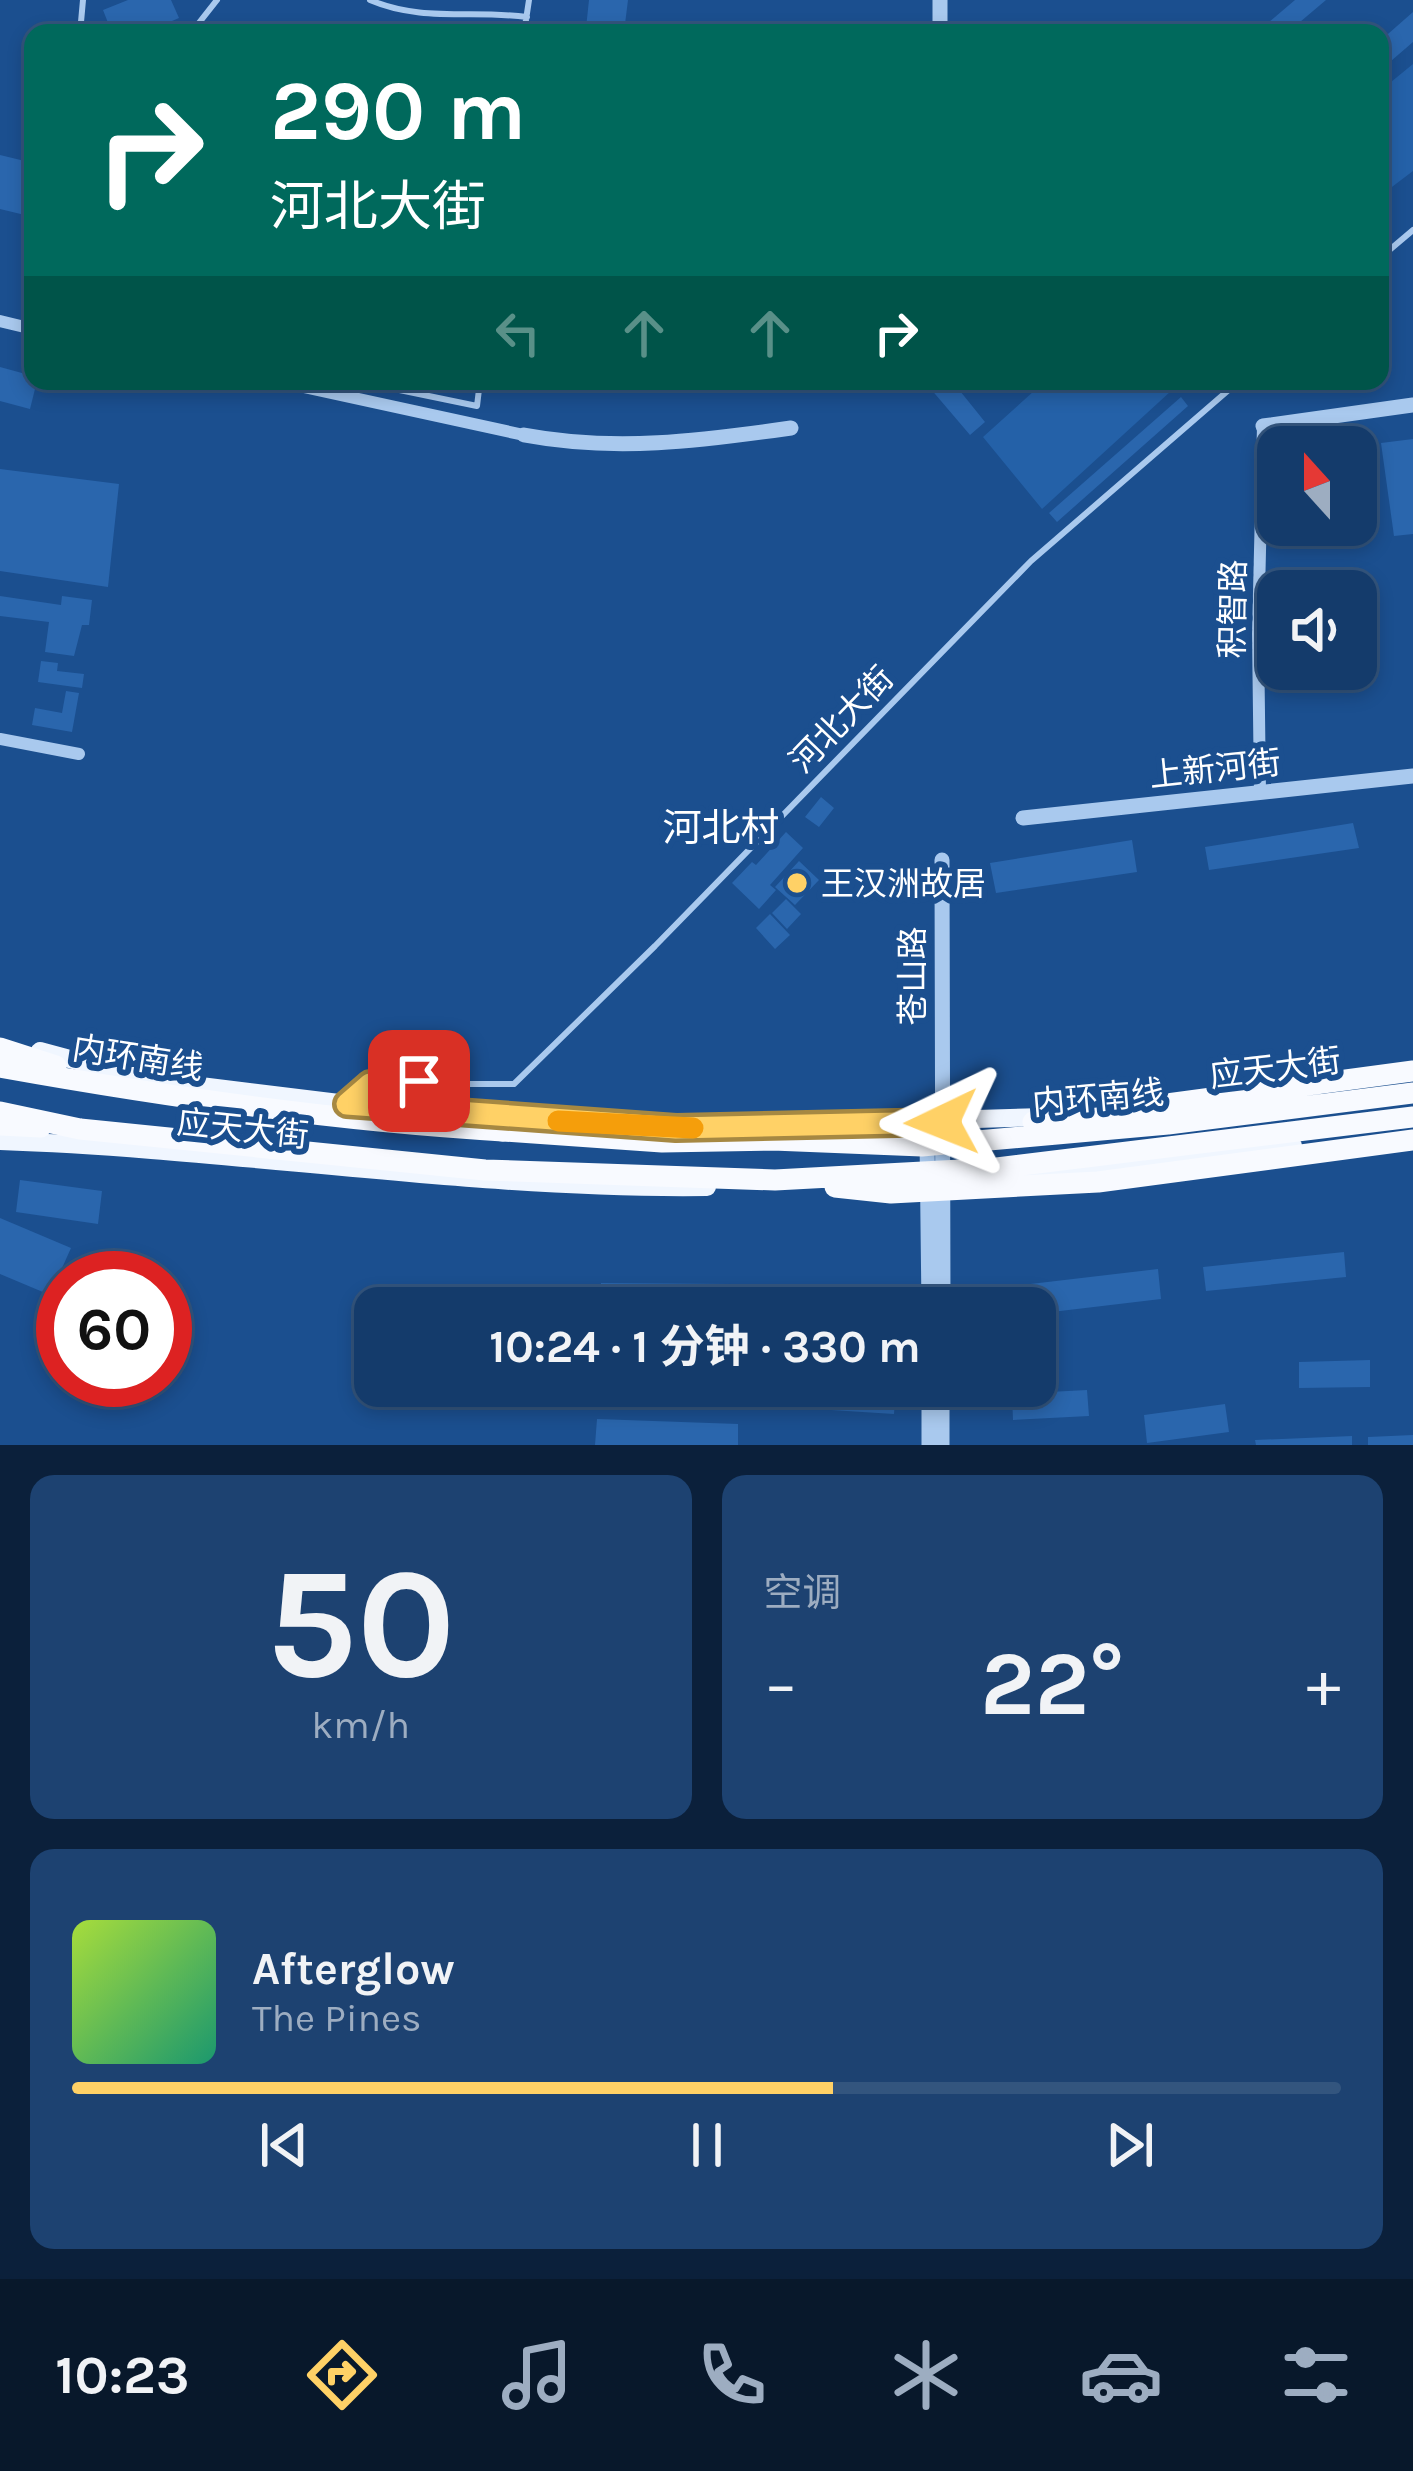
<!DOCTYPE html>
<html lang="zh">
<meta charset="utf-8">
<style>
:root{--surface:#143b6b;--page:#1d4271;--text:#f1f3f6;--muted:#9dadc1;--line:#33557e;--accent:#ffd166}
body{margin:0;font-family:Karla,"Noto Sans SC",sans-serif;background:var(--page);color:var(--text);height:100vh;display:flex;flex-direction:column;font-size:45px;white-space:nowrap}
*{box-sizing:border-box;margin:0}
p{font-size:39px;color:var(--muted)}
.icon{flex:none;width:66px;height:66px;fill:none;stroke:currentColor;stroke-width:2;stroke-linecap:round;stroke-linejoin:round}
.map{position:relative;height:1445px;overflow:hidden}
.sheet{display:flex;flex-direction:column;gap:30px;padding:30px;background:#0b203b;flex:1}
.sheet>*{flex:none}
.guide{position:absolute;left:24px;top:24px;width:1365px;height:366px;border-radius:24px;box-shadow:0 6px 18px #0003,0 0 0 3px var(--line);background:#00695c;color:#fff;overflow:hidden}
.needle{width:78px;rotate:339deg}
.tools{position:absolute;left:1257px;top:426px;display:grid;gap:24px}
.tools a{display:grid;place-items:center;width:120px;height:120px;border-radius:24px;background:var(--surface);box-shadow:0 6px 18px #0003,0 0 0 3px var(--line);font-size:60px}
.speed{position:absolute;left:36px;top:1251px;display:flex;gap:24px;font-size:60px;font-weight:700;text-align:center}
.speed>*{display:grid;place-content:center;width:156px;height:156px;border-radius:50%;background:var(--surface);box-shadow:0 6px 18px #0003,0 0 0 3px var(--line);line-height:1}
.speed .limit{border:18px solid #d22;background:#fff;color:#111}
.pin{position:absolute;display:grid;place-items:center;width:102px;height:102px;color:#fff;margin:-51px;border-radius:24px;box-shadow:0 6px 18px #0006}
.me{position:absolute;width:132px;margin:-66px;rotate:268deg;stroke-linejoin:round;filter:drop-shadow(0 0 9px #0008)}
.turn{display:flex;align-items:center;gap:42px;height:252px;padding:0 48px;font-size:54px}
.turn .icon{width:156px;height:156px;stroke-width:2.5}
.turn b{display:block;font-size:84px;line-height:102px}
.lanes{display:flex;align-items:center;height:114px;padding:0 48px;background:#0003;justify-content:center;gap:60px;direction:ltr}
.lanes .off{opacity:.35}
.big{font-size:90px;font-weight:700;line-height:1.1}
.sheet .widget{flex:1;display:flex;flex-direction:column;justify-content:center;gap:18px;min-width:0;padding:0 42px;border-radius:24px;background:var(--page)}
.sheet .dial{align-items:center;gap:0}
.dial b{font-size:156px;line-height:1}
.song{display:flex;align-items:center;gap:36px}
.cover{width:144px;height:144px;border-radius:18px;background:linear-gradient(135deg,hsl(80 70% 55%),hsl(160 70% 35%))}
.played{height:12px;border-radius:6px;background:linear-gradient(90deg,var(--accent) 60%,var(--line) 60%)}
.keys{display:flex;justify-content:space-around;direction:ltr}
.heat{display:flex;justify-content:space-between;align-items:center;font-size:66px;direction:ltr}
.sheet .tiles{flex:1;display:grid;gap:30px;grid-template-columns:1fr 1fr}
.widget:last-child{grid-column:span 2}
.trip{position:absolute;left:354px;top:1287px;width:702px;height:120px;border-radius:24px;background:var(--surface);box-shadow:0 6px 18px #0003,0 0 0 3px var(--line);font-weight:700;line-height:120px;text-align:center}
.tab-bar{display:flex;height:192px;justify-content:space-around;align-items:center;background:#08182b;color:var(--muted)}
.tab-bar .icon{width:84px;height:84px}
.tab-bar .current{color:var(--accent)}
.tab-bar b{font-size:54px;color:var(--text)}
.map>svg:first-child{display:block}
.green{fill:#2461a8}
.building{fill:#2a66ad}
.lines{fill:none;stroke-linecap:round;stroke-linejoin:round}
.service{stroke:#a9c9ee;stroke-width:6}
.minor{stroke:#a9c9ee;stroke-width:12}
.tertiary{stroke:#a9c9ee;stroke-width:15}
.primary{stroke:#f0f6ff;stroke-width:18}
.trunk{stroke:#f8faff;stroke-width:21}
.trunk-bridge{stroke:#f8faff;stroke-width:21}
.route-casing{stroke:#a68842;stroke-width:30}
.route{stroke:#ffd166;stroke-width:21}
.slow{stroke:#f59e0b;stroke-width:21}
.poi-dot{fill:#ffd166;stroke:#1b4f8f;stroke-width:4.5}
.labels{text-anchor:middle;stroke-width:12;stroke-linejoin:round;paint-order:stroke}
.street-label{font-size:33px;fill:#fff;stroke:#1b4f8f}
.poi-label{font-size:33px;fill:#fff;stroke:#1b4f8f;text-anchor:start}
.quarter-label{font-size:39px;fill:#fff;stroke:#1b4f8f}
</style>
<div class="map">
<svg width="1413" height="1445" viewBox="0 0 1413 1445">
<rect width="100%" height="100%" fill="#1b4f8f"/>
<path class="green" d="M1413,64V171L1380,196V91Z
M1045,381H1182L1042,509L983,437Z"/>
<path class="building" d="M128,0H171L179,18L144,33H112L103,10Z
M589,0H628L624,32L586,28Z
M1295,0H1326L1287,33H1256Z
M1413,12V42L1391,61L1380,48V41Z
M0,155L33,163V217L0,209Z
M0,367L33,376V381H37L30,409L0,401Z
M924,381H952L985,422L970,435Z
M1181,397L1188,406L1057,522L1049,513Z
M1413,439V534L1394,536L1381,443Z
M0,469L119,484L108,587L0,571Z
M0,596L61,605L62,596L92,600L89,625H82L74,656L45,652L49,622L0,616Z
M41,661L58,663L57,671L84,674L82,688L38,682Z
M66,691L79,693L72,732L32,725L35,708L62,713Z
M821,797L834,808L819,827L805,817Z
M1353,823L1359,848L1209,870L1205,847Z
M786,832L803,848L770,885L776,890L759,909L732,883L752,862L756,865Z
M1132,840L1137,872L996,893L990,863Z
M799,861L819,880L795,905L775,887Z
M786,899L801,914L787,929L772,913Z
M770,914L790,935L775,949L756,928Z
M20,1180L102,1191L98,1224L16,1212Z
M0,1218L71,1248L50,1295L0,1274Z
M1344,1252L1346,1277L1206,1291L1203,1267Z
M1158,1269L1161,1299L1035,1314V1308H1025L1022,1285Z
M601,1283L888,1285V1308H601Z
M1370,1360V1387L1299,1388V1362Z
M832,1386H896L894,1414L831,1410Z
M1087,1390L1089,1416L1013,1420L1012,1394Z
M1225,1404L1229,1432L1147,1443L1144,1415Z
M597,1419L738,1424V1445H595Z
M1413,1435V1445H1368V1437Z
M1352,1436V1445H1256L1255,1440Z"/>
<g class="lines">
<path class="service" d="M370,0C421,22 473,10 527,17
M80,33L83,0
M191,33L217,0
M524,33L529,0
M1380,258L1413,230
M356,381L477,406L480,381
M349,1102L371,1084H514L655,946L1031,561L1239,381"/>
<path class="minor" d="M0,321L33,329
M276,381L524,435
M0,739L79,754
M1260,793L1258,634L1263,426"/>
<path class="tertiary" d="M940,0V33
M1263,426L1413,405
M524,435C614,452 701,441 791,428
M1023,818L1413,776
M942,860L943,1308
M927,1138L929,1308
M929,1445V1386
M942,1445V1386"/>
<path class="primary" d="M40,1051L144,1079L347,1104L501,1118L676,1128L1044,1117
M0,1141C236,1149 470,1190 707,1187
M1011,1176L1293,1146"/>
<path class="trunk" d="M0,1048L56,1066
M0,1067C167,1097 333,1121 503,1131
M0,1125L41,1127"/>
<path class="trunk-bridge" d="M0,1112L80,1129L485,1170L775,1180L997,1168L1413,1117
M1033,1122L1413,1071
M503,1131L662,1142L773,1140L922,1146L1168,1124L1413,1093
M835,1187L891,1193L1098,1182L1413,1140"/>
</g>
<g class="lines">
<g class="route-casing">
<path id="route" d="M419,1081L370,1084L347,1104L676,1128L942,1122"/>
</g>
<use href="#route" class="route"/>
<path class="slow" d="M558,1121L693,1128"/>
</g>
<circle class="poi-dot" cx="797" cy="883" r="12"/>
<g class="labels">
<g class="street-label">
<text transform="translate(1232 609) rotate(-89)" y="12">积智路</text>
<text transform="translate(841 719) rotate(-46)" y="12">河北大街</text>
<text transform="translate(1215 768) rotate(-6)" y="12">上新河街</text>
<text transform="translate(912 976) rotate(-90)" y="12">苍山路</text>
<text transform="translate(138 1057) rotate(9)" y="12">内环南线</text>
<text transform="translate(1275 1067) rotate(-7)" y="12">应天大街</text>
<text transform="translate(1098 1097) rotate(-5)" y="12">内环南线</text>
<text transform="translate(243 1128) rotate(6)" y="12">应天大街</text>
</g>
<g class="poi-label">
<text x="821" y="895">王汉洲故居</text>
</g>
<g class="quarter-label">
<text x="721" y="841">河北村</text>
</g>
</g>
</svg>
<div class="tools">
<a><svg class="needle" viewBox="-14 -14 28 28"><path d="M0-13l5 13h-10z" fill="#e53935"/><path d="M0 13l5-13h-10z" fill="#9dadc1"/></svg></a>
<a><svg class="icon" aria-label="sound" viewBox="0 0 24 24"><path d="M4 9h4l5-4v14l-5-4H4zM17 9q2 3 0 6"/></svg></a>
</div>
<div class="speed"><div class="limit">60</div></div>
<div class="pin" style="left:419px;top:1081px;background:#d93025"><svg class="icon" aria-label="arrive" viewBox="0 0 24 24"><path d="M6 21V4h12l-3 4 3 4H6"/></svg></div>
<svg class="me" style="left:942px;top:1122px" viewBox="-20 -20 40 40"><path d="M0-17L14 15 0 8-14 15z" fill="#ffd166" stroke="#fff" stroke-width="4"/></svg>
<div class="trip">10:24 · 1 分钟 · 330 m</div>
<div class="guide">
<div class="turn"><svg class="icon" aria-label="right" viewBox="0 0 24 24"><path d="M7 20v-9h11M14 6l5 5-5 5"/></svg><div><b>290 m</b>河北大街</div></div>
<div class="lanes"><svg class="icon off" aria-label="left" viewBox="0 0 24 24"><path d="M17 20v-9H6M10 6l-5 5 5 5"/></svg><svg class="icon off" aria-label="ahead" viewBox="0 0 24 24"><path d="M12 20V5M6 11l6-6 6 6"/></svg><svg class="icon off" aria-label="ahead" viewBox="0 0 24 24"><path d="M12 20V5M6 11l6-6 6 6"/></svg><svg class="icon" aria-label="right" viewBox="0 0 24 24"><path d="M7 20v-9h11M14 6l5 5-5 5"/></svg></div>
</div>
</div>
<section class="sheet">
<div class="tiles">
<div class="widget dial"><b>50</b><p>km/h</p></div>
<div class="widget"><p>空调</p>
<div class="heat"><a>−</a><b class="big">22°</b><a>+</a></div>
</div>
<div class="widget">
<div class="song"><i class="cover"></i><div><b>Afterglow</b><p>The Pines</p></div></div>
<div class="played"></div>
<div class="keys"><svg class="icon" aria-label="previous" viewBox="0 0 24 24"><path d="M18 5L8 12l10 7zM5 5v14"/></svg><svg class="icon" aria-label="pause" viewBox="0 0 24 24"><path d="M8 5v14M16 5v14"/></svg><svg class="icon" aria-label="next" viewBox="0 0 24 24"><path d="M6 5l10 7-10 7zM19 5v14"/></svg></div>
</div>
</div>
</section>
<nav class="tab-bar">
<b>10:23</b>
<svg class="icon current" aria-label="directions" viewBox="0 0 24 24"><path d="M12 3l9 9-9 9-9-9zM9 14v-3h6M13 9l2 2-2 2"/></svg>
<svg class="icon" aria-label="music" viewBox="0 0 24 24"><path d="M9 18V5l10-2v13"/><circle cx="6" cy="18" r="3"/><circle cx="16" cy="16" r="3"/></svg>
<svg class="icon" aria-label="phone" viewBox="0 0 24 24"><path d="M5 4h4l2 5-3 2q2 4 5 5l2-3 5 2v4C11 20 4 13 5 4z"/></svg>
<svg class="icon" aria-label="climate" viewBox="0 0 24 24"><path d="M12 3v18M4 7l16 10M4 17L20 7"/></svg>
<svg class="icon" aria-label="car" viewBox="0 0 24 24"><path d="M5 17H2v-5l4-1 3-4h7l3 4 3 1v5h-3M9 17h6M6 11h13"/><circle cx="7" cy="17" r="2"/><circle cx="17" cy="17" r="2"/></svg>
<svg class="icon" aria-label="filters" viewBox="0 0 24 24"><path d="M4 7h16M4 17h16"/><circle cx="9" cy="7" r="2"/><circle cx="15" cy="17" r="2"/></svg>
</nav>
